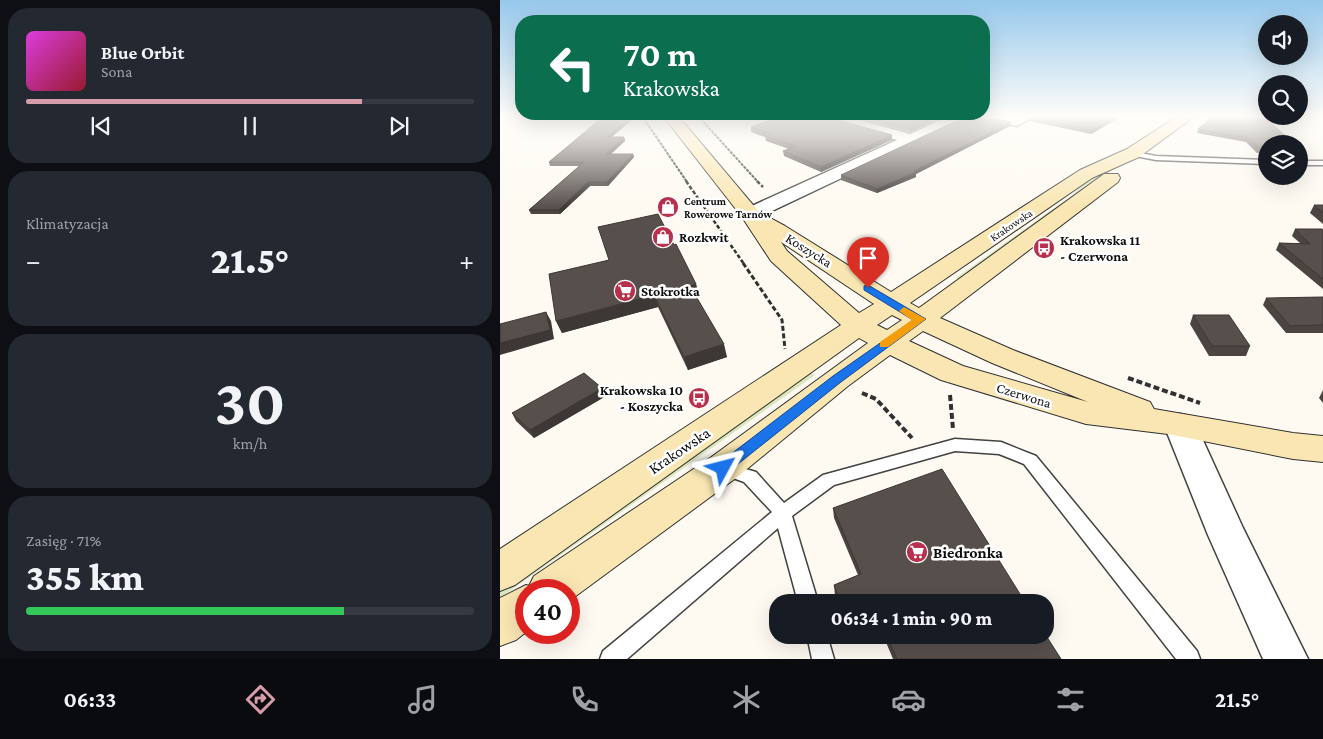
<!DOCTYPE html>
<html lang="pl">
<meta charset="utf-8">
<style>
:root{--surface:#171b24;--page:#242831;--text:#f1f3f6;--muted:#9ea1a6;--line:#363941;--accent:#d69caa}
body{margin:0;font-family:"Crimson Pro",serif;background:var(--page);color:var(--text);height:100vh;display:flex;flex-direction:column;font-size:19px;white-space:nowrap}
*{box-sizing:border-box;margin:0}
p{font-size:16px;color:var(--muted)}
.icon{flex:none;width:28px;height:28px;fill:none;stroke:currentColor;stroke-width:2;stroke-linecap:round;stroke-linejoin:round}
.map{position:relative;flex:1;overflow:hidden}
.panel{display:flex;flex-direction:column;gap:8px;padding:8px;background:#0d0f14;width:500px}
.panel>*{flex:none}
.top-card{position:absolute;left:15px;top:15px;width:475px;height:105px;border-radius:20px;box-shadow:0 5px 20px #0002;background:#0b6e4f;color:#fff;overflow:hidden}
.controls{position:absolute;left:758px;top:15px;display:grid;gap:10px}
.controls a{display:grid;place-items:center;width:50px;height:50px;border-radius:50%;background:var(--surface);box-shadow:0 5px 20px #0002;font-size:25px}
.speed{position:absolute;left:15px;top:579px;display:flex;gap:10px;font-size:25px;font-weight:700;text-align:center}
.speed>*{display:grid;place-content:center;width:65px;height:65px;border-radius:50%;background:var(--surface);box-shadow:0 5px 20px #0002;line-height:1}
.speed .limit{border:8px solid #d22;background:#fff;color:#111}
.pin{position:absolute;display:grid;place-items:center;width:42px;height:42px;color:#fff;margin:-51px -21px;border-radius:50% 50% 50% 0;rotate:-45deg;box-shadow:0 0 5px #0007}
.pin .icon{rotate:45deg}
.me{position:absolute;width:55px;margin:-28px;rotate:52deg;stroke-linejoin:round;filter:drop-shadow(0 0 4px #0008)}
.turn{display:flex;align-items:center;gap:18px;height:105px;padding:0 25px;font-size:22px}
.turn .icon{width:65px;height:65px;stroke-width:2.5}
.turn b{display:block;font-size:35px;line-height:42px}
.big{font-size:38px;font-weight:800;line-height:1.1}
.panel .card{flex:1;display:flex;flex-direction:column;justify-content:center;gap:8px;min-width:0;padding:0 18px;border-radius:20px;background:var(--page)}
.panel .dial{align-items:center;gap:0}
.dial b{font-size:65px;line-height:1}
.song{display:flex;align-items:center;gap:15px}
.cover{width:60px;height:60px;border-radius:8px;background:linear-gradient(135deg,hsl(300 70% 55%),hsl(350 70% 35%))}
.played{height:5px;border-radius:2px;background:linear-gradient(90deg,var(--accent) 75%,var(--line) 75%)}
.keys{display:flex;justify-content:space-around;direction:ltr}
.heat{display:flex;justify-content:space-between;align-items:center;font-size:28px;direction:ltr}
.charge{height:8px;border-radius:4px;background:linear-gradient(90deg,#34c759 71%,var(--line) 0)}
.trip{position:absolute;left:269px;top:594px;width:285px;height:50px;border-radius:20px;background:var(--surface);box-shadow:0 5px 20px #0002;font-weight:800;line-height:50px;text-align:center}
.tab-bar{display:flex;height:80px;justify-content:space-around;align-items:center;background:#090b0e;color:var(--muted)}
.tab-bar .icon{width:35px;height:35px}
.tab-bar .active{color:var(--accent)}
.tab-bar b{font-size:22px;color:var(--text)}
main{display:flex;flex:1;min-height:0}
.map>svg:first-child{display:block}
.green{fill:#dae7be}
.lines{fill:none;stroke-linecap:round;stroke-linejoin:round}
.lane-casing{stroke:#424242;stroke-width:3}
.street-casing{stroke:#424242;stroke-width:3}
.secondary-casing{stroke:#313131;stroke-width:2}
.path-far4{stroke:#313131;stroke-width:2;stroke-dasharray:3 1;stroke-linecap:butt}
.path-far3{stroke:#313131;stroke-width:2.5;stroke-dasharray:4 2;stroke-linecap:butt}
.path-far2{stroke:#313131;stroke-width:3;stroke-dasharray:5 2.5;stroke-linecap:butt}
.path-far1{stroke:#313131;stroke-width:4;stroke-dasharray:6 3;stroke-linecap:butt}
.path{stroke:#313131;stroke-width:5;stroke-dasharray:8 4;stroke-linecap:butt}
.lane{fill:#fff;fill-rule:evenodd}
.street{fill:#fff;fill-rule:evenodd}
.secondary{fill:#f9e6b2;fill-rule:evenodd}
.wall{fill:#4b4441}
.shaded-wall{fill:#3d3735}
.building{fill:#574f4c;stroke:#3d3735}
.route{fill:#1a73e8;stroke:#114b97}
.slow{fill:#f59e0b}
.labels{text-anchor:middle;stroke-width:5;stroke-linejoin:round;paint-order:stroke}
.far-poi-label{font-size:11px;font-weight:bold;fill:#0f0f0f;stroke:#fff;text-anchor:start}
.far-street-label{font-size:11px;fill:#0f0f0f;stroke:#fff}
.poi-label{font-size:14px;font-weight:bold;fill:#0f0f0f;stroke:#fff;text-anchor:start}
.street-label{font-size:14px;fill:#0f0f0f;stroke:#fff}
.near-street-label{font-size:16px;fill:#0f0f0f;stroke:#fff}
.near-poi-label{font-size:16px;font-weight:bold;fill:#0f0f0f;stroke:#fff;text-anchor:start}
</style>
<main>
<section class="panel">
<div class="card">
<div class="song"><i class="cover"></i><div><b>Blue Orbit</b><p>Sona</p></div></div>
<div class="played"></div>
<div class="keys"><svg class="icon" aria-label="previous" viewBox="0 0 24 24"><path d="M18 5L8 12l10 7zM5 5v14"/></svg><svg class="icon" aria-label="pause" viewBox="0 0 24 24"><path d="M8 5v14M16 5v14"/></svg><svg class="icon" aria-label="next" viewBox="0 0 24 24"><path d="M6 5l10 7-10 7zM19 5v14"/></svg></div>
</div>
<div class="card"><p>Klimatyzacja</p>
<div class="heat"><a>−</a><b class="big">21.5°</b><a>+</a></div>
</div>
<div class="card dial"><b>30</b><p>km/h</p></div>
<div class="card"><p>Zasięg · 71%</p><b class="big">355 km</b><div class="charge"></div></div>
</section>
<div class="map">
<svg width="823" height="659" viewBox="0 0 823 659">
<rect width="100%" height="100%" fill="#fefaf2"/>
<path class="green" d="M629,158L461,280L456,278L571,196L591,178Z
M308,371L315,375L0,598V587Z"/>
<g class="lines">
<g class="lane-casing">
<path id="lane" d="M630,151L656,156L766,160V164L656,160L630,155Z
M799,161H823V165H799Z
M455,439L501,442L536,456L697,651L700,659H676L524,464L499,454L455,451L334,485L292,516L318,602H298L278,528L127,659H100L103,651L272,512L244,482L219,473L217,469L219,465L225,463L256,472L284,503L323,475Z
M307,635H327L334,659H312Z"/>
</g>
<g class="street-casing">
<path id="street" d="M322,116H345L410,134L449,116H468L466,119L257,218H243L240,214L243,210L397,140L324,119Z
M484,116H535L517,126L486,119Z
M680,414L691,417L696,425L743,528L808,659H763L708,535L664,425L669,417Z"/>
</g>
<g class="secondary-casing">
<path id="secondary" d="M163,116H178L259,212L285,226L391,292L580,170L627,149L678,116H695L639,157L592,178L410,303L419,308L604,174H618L620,178L618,182L440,318L513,350L650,402L654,409L793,433L823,436V462L793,459L668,434L586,424L441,380L390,355L348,386L236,478L69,601V590H26V632L16,640L0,646V598L26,585L29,586L34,576L210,458L368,343L359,338L15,585L0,591V549L341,325L271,261L242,217ZM281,242L374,304L359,313L287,251ZM392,315L402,320L387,330L377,325ZM423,331L492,363L588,402L463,366L409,341Z"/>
</g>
<path class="path-far4" d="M142,116L187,182
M198,116L258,182"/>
<path class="path-far3" d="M186,181L244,264
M257,181L263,187"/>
<path class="path-far2" d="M243,263L282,320L285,349"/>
<path class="path-far1" d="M628,378L700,403
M362,393L376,399L412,438
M450,395L453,429"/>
<path class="path" d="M36,637L43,632"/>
<use href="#lane" class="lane"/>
<use href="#street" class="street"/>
<use href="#secondary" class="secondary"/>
</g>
<path class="wall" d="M104,116H136L112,137H124L125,141L111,154H133L134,157L108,186H90L60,214H31L29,210L79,166H50L49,162Z
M255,116H323L392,140L321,172L284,156L283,151L289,149L266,141L265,137L251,132V127L270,121Z
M352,116H445L410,132Z
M532,116H622L591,134L530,121V117Z
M713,116L779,120L778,125L773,124L766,144V153H757L746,142L697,133L698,129Z
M486,117L510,126L416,174V177L377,193L341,180V175Z
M814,205H823V224L810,213Z
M795,229L823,230V289L776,250L779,243H800L792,236Z
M196,284L199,296L196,297L227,357L188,370L158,307L62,333L56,321Z
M823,297V333H786L763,305L766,298Z
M693,315L750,346L746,356H709L690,324Z
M823,390V403L819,398Z
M106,396L34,438L16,421L12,413Z
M333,508L525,602H338L335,596L334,585L358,575L334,518Z
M383,635H545L561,659H393Z"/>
<path class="shaded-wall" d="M131,116H136L108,140L107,137Z
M434,116H445L410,132V127Z
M616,116H622L591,134L592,130Z
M511,122L510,126L416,174V177L377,193V189Z
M392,135V140L321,172V167Z
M124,137L125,141L107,157L106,154Z
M133,154L134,157L108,186L107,182Z
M88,182L90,186L60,214L59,210Z
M196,284L199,296L193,298L190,286Z
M154,295L158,307L62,333L56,321Z
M46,312L51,321L54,339L0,355V343Z
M224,344L227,357L188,370L184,357Z
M102,388L106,396L34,438L30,430Z"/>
<path class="building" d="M104,116H131L107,137H124L106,154H133L107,182H88L59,210H29L84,162H49Z
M269,116H323L392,135L321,167L283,151L296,146L265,136L273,134L251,127L277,118Z
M369,116H434L410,127Z
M467,116H485L486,117L511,122L414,171L416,172L377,189L341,175Z
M532,116H616L592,130L530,117Z
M713,116H775L779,120H767L795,144H766V148H759L748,138L698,129Z
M814,205H823V213Z
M158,214L174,245L176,244L196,284L190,286L224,344L184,357L154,295L56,321L49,274L109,260L98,227Z
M795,229H822L823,230V279L779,243L810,244Z
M823,297V325L790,326L766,298Z
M46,312L50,330L0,343V324Z
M693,315H729L750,346H712Z
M84,373L102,388L30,430L12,413Z
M442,469L525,602H340L334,585L361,574L333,508Z
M545,634L561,659H397L386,635H545Z"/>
<linearGradient id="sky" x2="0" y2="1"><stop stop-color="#96c8ec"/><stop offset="0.56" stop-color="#fffdf9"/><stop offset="1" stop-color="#fffdf9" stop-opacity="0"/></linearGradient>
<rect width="823" height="208" fill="url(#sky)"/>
<path class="route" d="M368,285L426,319L341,382L228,472H218L216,468L218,464L333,376L413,320L364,290V286Z"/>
<path class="slow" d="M404,307L426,319L388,347H380V342L412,320L399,311Z"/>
<defs>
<g id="shop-disc" transform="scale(1.125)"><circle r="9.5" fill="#b6314d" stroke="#fff"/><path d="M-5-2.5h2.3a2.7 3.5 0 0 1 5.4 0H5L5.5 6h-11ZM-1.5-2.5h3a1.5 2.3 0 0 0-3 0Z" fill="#fff"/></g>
<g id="bus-disc" transform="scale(1.125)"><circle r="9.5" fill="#b6314d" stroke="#fff"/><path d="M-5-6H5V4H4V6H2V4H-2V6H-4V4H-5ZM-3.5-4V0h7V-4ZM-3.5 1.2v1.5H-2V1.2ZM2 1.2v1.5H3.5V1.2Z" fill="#fff"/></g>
<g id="supermarket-disc" transform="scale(1.125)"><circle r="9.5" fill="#b6314d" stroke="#fff"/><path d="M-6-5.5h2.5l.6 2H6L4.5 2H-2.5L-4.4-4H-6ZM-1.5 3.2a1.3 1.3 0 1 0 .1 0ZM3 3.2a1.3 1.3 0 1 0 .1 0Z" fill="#fff"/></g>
</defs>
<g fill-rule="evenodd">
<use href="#shop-disc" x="168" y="207"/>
<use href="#shop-disc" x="163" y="237"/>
<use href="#bus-disc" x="544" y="248"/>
<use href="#supermarket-disc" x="125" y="291"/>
<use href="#bus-disc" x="199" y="398"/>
<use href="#supermarket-disc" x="417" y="552"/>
</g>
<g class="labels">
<g class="far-poi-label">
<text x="184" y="205">Centrum<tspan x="184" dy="13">Rowerowe Tarnów</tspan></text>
</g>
<g class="far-street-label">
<text transform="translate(511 225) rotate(-34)" y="4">Krakowska</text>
</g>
<g class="poi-label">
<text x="179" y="242">Rozkwit</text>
<text x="560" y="245">Krakowska 11<tspan x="560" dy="16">- Czerwona</tspan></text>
<text x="141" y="296">Stokrotka</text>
<text x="183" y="395" text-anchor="end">Krakowska 10<tspan x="183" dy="16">- Koszycka</tspan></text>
</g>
<g class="street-label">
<text transform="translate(309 250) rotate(32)" y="5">Koszycka</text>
<text transform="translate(524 395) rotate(17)" y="5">Czerwona</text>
</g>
<g class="near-street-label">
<text transform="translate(179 450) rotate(-34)" y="6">Krakowska</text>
</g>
<g class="near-poi-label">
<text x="433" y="558">Biedronka</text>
</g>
</g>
</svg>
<div class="controls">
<a><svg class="icon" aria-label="sound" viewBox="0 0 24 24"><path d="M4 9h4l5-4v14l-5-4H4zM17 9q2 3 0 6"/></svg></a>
<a><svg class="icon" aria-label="search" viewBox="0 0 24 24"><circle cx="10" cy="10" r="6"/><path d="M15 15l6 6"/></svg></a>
<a><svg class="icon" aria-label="layers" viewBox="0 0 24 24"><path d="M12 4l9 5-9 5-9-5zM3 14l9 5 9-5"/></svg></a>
</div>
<div class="speed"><div class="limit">40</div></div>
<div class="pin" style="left:368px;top:288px;background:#d93025"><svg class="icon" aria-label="arrive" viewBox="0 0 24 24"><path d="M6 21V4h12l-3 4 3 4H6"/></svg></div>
<svg class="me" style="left:223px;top:468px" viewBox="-20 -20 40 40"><path d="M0-17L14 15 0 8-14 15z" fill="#1a73e8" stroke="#fff" stroke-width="4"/></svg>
<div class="trip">06:34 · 1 min · 90 m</div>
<div class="top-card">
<div class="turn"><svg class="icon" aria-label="left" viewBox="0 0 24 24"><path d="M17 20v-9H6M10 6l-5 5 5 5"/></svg><div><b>70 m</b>Krakowska</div></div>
</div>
</div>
</main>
<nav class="tab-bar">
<b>06:33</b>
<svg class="icon active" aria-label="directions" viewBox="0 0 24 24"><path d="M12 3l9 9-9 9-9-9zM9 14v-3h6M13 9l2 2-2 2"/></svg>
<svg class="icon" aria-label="music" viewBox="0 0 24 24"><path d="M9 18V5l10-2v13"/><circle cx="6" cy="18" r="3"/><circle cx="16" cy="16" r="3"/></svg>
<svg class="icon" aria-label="phone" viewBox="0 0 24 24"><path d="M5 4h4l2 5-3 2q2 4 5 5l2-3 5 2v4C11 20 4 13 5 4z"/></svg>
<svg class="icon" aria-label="climate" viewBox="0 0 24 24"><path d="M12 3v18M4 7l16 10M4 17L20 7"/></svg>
<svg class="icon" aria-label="car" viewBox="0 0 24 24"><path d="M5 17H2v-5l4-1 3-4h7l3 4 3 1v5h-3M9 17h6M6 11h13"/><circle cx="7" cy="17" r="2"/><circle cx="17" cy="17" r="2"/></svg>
<svg class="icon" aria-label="filters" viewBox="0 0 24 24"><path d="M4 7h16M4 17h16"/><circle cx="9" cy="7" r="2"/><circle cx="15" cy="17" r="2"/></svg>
<b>21.5°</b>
</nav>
